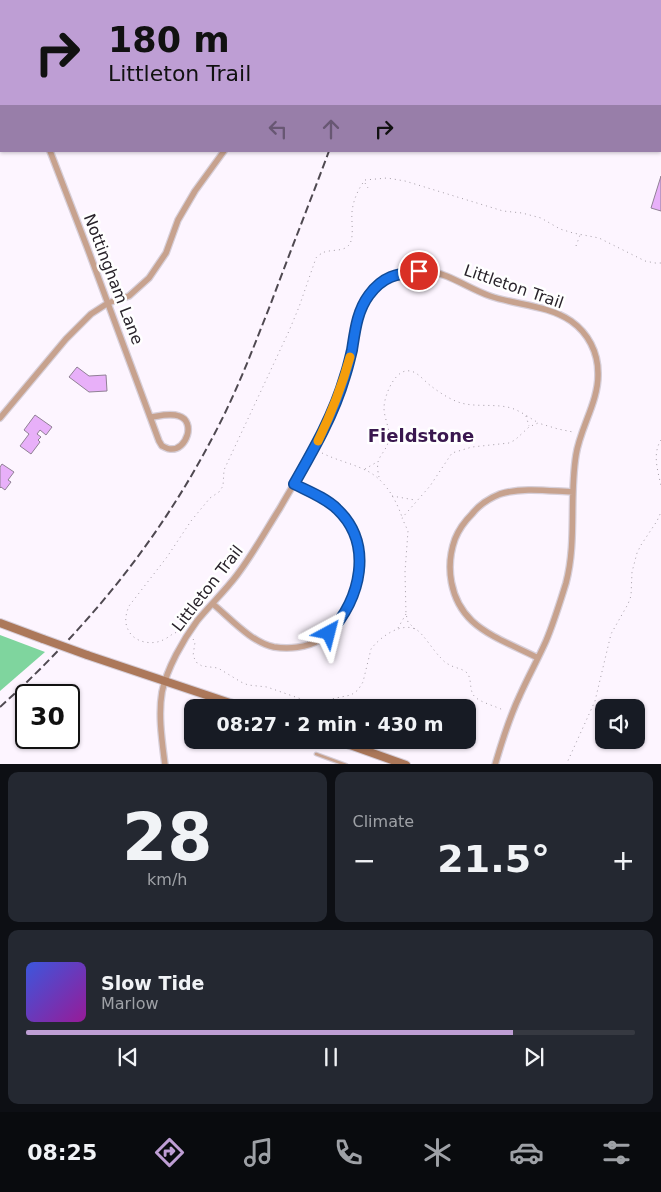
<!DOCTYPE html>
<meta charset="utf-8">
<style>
:root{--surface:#171b24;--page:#242831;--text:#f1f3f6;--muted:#9ea1a6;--line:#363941;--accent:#be9ed4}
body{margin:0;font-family:"DejaVu Sans",sans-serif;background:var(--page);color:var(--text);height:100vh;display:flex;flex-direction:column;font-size:19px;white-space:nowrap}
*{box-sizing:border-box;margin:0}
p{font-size:16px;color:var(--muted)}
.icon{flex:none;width:28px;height:28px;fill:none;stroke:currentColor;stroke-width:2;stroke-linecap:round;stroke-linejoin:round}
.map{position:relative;height:764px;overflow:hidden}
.side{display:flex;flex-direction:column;gap:8px;padding:8px;background:#0d0f14;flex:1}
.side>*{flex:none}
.banner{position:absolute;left:0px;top:0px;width:661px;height:152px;box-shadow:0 1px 4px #0004;background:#be9ed4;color:#111;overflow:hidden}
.controls{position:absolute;left:595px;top:699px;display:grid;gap:10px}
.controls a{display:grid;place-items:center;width:50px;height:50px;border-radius:10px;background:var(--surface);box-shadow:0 1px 4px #0004;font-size:25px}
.speed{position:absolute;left:15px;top:684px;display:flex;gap:10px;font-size:25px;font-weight:700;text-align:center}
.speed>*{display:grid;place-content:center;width:65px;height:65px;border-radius:50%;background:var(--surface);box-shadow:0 1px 4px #0004;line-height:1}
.speed .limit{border:2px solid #111;border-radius:8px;background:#fff;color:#111}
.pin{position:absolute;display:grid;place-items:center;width:42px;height:42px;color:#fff;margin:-21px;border:2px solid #fff;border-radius:50%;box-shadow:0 1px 5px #0007}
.me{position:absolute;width:55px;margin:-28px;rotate:38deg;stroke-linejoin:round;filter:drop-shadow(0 0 4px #0008)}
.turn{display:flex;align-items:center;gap:18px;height:105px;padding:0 25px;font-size:22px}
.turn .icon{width:65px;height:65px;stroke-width:2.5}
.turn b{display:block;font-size:35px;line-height:42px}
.lanes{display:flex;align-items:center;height:48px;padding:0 25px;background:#0003;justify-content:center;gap:25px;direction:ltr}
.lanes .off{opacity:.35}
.big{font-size:38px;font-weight:800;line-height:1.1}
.side .card{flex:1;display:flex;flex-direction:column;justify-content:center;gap:8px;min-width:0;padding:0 18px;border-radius:10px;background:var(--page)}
.side .dial{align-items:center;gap:0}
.dial b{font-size:65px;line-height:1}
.song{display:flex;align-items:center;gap:15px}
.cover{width:60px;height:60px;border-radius:8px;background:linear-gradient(135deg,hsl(230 70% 55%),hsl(300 70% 35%))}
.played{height:5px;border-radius:2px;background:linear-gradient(90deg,var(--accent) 80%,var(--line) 80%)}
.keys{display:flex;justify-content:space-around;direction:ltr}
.heat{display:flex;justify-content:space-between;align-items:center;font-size:28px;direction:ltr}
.side .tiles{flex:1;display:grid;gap:8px;grid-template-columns:1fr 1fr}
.card:last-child{grid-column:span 2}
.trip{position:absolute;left:184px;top:699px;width:292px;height:50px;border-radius:10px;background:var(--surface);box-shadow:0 1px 4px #0004;font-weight:800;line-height:50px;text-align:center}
.tabs{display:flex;height:80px;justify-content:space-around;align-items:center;background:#090b0e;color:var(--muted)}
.tabs .icon{width:35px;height:35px}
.tabs .active{color:var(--accent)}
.tabs b{font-size:22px;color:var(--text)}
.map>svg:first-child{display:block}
.forest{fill:#7fd59e}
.building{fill:#e8b0f9;stroke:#908095}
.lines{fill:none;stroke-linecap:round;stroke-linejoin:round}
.lane-casing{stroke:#d7cfd9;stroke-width:5}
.street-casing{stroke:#d7cfd9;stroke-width:8}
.secondary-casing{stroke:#d7cfd9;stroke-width:10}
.path{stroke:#a49da6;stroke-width:1;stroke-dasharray:1 4;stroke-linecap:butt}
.lane{stroke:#c7a28e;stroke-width:2.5}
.street{stroke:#c7a28e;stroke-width:5.5}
.secondary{stroke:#ac785a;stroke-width:8}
.rail{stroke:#4f4951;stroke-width:2;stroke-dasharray:8 4;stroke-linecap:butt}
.secondary-bridge-casing{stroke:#d7cfd9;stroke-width:10;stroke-linecap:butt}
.secondary-bridge{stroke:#ac785a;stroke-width:8}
.route-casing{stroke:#114b97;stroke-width:12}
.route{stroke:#1a73e8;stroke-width:9}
.slow{stroke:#f59e0b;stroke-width:9}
.labels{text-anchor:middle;stroke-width:5;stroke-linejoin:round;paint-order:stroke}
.street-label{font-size:16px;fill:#29232b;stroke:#fff}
.neighbourhood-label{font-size:18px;font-weight:bold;fill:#3a184f;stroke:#fff}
</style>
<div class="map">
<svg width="661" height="765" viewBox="0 0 661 765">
<rect width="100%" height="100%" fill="#fdf5ff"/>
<path class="forest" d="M0,635L45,652L0,691Z"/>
<path class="building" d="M661,176V211L651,208Z
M77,367L89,376L106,375L107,391L89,392L69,377Z
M35,415L52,427L46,435L40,430L37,434L41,437L38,440L40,442L31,454L20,446L29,434L24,430Z
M2,464L14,472L8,480L11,482L5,490L1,487L0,488V467Z"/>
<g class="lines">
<g class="lane-casing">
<path id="lane" d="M486,1V0
M513,1L514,0
M584,1V0
M624,1V0
M660,19H661
M316,754L346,765"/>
</g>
<g class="street-casing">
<path id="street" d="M124,1L125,0
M361,1L362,0
M0,24L1,27
M50,151L87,247L159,441L162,446C165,447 167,449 170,449C187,451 196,421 179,416C170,413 159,416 151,417
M0,418L66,339L91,314L108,303L129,296L149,278L166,253L178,220L195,191L224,151
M213,604C230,618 252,643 274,647C288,649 307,648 319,640C357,617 373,557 347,520C334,502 313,493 294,483
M538,658C517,647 489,637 472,621C450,600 445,567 455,539C459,529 465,521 472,514C479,505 490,498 500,494C523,487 549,491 573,492
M165,765C162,741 158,715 162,692C167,668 183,640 197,621C210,605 225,591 237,575C253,554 266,530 280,508C294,483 310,459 322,433C331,415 339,396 345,377C355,344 353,306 381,282C392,272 413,269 428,271C450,274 469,289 490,296C516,305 548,305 571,321C588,333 598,352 598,373C599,401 580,428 576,455C569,498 577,541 566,583C560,602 554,622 546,641C538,659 528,677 520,695C509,718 502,741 495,765"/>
</g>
<g class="secondary-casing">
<path id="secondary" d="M0,623L43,639
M87,655L245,708
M336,740L406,765"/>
</g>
<path class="path" d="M365,183L368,188
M576,246L580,235
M526,416L529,426
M661,440C652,454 658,471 661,486
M322,453C336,460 350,463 363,469C383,477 395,497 402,517
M365,469L377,462
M379,477C378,473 377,466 378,462C380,454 388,449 389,438C390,428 384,418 384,408C384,396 395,368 410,371C418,372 424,381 431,386C440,393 451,400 461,403C476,407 492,404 507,407C518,409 528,417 537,422
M392,496L415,500
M398,628L406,614
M415,629L408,622L406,614L405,572L408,531L402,518L430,486L452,453L472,447L509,443L515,440L529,427L538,423L558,429L573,432
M181,632C174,631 170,637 163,640C153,645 137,643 130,633C124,624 125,616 129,606L167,557L191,521L210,498L219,492L223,486L224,470L289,331L299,307L316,258C317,256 321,254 322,253C330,249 342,252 348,246C355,240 351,221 352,212C353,201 358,189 365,180L387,178L405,181L503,211L522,213L541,218L560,229L573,233L599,238L645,261L655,263H661
M193,639L195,642L193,656L197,663L202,666L218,668L241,682L248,685L267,687L304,700L316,702L351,695L358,690L363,682L371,649C380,637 402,621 417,630C424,635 433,650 440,657C442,659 445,663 448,664C454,668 461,668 466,672C473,678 468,690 475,697C482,703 495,706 503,710
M566,765L595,701L611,634L628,604L631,596L632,572L637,553L641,545L657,521L661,512"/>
<use href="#lane" class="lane"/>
<use href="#street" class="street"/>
<use href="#secondary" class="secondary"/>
<path class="rail" d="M387,1V0
M0,707C94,622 168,529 224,415C242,378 256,341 271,303C290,252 310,202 329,151"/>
<g class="secondary-bridge-casing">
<path id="secondary-bridge" d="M43,639L87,655"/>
</g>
<use href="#secondary-bridge" class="secondary-bridge"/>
</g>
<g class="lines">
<g class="route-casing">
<path id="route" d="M329,633C361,599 374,544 337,509C326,498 308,491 294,484C314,449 334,414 345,376C348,367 350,358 352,350C355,331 357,311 369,295C383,276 396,274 419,271"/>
</g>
<use href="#route" class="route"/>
<path class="slow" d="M318,441C331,414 342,386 350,357"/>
</g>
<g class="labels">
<g class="street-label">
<text transform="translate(114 279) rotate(69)" y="6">Nottingham Lane</text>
<text transform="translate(514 286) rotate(19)" y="6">Littleton Trail</text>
<text transform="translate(207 588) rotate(-52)" y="6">Littleton Trail</text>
</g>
<g class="neighbourhood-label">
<text x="421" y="442">Fieldstone</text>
</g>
</g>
</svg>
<div class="controls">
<a><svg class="icon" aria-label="sound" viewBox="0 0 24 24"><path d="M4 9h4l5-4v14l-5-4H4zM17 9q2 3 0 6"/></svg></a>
</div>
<div class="speed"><div class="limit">30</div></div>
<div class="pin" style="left:419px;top:271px;background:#d93025"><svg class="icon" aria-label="arrive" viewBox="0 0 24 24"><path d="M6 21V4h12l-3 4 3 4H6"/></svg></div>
<svg class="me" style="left:329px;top:633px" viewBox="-20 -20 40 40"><path d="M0-17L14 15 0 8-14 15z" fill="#1a73e8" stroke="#fff" stroke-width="4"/></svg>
<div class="trip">08:27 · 2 min · 430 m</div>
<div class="banner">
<div class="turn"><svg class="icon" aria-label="right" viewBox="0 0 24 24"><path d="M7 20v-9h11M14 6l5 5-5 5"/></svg><div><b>180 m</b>Littleton Trail</div></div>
<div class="lanes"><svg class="icon off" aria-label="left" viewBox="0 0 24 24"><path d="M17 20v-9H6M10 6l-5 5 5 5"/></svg><svg class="icon off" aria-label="ahead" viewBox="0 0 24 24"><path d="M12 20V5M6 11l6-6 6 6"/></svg><svg class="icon" aria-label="right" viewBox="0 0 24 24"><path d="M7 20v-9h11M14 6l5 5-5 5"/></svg></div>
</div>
</div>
<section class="side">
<div class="tiles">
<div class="card dial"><b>28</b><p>km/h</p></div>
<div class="card"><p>Climate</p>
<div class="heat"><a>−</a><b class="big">21.5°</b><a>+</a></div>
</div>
<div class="card">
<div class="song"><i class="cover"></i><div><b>Slow Tide</b><p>Marlow</p></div></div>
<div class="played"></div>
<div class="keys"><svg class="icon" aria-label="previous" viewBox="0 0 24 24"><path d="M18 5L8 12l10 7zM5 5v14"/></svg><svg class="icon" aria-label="pause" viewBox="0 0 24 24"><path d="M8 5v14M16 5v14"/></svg><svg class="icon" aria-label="next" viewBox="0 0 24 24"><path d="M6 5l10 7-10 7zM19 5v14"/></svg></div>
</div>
</div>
</section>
<nav class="tabs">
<b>08:25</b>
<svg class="icon active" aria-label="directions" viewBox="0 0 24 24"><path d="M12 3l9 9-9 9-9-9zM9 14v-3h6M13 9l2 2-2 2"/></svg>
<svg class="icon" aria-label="music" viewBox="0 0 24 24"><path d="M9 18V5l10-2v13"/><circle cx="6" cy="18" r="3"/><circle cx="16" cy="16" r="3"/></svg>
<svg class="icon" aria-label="phone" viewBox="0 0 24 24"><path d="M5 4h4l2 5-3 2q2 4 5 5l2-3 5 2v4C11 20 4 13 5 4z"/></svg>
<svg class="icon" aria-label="climate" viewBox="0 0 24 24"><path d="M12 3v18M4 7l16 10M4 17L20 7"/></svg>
<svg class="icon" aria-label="car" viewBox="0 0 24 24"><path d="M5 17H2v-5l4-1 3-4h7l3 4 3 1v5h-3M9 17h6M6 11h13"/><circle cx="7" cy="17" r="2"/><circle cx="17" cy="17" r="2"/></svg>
<svg class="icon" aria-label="filters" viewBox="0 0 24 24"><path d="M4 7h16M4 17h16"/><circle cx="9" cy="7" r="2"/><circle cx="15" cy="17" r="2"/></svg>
</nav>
